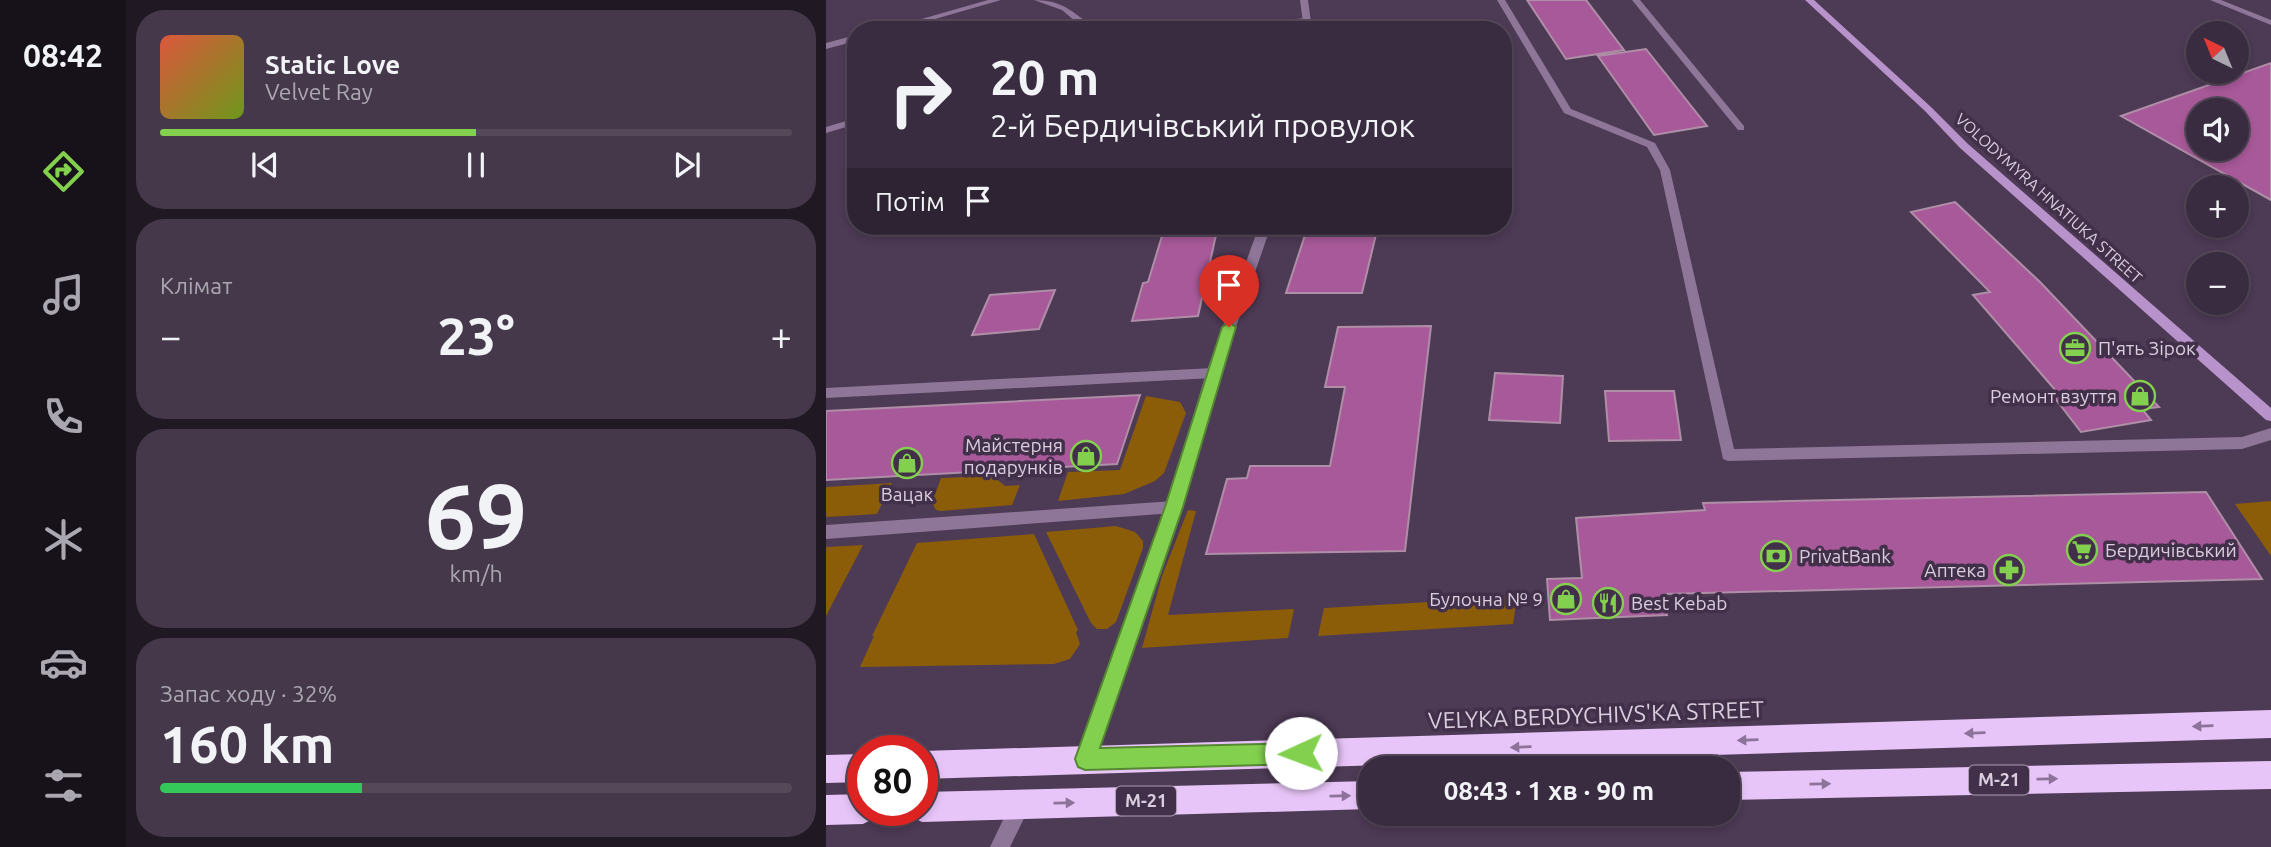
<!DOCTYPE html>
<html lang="uk">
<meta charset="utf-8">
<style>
:root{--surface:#3a2c40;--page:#45384b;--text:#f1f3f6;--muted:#aba7b1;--line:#544859;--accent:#83d04e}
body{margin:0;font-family:Ubuntu,sans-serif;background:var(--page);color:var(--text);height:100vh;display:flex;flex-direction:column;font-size:26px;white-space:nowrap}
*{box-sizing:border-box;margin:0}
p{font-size:23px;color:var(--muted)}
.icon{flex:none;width:38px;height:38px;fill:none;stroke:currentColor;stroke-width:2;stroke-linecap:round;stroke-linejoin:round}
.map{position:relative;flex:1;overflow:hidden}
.drawer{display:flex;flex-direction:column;gap:10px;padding:10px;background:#201823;width:700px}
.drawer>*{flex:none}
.banner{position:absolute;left:21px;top:21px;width:665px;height:214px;border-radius:28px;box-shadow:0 4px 10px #0003,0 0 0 2px var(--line);background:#3a2c40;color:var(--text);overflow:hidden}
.needle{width:46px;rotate:317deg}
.fabs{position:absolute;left:1360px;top:21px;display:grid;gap:14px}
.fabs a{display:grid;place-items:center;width:63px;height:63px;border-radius:50%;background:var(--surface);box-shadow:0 4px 10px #0003,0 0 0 2px var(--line);font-size:35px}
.speed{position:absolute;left:21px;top:735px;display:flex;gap:14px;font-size:35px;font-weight:700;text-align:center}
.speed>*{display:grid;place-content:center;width:91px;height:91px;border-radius:50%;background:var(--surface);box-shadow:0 4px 10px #0003,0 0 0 2px var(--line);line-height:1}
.speed .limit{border:10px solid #d22;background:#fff;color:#111}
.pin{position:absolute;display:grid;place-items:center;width:60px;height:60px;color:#fff;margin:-72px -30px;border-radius:50% 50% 50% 0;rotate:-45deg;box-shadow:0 0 7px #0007}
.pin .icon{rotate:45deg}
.me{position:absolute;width:77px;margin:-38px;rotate:268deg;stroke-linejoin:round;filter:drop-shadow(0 0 5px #0008)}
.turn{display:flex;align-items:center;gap:24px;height:147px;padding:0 28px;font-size:32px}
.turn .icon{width:91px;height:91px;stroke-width:2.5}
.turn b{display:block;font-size:49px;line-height:60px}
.then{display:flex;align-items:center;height:66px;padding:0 28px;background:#0003;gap:14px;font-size:26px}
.big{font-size:52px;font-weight:600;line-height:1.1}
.drawer .widget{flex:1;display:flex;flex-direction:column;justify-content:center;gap:10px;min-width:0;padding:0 24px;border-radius:28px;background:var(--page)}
.drawer .dial{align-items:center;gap:0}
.dial b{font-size:91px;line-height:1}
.song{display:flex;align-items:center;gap:21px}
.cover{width:84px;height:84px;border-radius:10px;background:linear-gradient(135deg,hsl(10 70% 55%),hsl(80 70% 35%))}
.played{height:7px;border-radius:4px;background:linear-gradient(90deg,var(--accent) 50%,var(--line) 50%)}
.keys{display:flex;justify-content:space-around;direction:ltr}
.heat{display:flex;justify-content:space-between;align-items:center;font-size:38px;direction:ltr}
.charge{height:10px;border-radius:5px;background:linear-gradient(90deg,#34c759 32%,var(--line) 0)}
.trip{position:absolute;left:532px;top:756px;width:382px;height:70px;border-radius:28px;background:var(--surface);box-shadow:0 4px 10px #0003,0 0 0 2px var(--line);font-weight:600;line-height:70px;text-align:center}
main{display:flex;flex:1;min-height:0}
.dock{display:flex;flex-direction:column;width:126px;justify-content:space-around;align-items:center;background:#17121a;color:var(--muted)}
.dock .icon{width:49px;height:49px}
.dock .active{color:var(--accent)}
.dock b{font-size:32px;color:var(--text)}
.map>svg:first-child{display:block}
.green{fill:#8b5d09}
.building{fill:#a85999;stroke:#af8ea7;stroke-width:2;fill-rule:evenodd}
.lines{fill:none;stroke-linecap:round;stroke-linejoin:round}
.lane{fill:#8e7699;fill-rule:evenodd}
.street{fill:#8e7699;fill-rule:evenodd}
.secondary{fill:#b892ca;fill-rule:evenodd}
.highway{fill:#e8c5f9;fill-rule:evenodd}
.oneway{fill:#8d7299}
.route{fill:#83d04e;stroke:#558733;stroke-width:2}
.labels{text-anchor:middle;stroke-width:7;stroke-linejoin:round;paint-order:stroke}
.far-street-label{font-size:16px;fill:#d9cdde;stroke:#422f4a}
.shield{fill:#422f4a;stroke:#ac9eb2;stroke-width:2}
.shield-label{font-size:18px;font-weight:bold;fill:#d9cdde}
.poi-label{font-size:19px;fill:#d9cdde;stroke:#422f4a;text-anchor:start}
.near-street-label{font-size:23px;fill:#d9cdde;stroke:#422f4a}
</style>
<main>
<nav class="dock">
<b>08:42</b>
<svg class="icon active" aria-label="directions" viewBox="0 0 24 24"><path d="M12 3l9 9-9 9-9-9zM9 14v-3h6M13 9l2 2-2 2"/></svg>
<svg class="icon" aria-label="music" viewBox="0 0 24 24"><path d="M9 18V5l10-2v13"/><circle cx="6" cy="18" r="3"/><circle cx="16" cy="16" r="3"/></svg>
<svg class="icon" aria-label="phone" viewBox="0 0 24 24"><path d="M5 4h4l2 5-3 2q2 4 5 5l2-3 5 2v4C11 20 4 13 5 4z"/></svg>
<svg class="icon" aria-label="climate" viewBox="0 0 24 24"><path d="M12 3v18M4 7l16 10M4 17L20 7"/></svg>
<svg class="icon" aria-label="car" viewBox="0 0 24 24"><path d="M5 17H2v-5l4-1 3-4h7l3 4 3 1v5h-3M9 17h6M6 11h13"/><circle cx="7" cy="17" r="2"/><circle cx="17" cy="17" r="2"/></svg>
<svg class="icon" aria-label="filters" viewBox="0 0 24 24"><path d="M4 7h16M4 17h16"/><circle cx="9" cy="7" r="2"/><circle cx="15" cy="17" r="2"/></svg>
</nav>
<section class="drawer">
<div class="widget">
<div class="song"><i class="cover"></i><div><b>Static Love</b><p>Velvet Ray</p></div></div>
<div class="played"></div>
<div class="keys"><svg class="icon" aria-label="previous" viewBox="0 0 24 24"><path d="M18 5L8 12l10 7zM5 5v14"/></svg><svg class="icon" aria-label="pause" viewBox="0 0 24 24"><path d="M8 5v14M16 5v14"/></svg><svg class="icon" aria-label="next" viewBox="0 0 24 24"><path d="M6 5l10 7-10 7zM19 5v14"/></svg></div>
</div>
<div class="widget"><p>Клімат</p>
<div class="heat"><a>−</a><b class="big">23°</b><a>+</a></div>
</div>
<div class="widget dial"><b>69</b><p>km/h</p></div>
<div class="widget"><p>Запас ходу · 32%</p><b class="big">160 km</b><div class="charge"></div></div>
</section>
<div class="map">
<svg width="1445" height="847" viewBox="0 0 1445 847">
<rect width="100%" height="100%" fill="#4d3a55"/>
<path class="green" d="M320,396L354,402L360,413L338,473L329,481L298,494L232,501L242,472L294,470Z
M167,476L179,486L194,485L186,505L115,511L110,510L106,503L115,478Z
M66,483L51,514L0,517V487Z
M1445,501V556L1409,504Z
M362,510L370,511L342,615L468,609L462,638L316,648L336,576Z
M290,526L309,532L317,541V548L290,622L281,629H271L265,623L220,532Z
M208,534L252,630L250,632L254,644L244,659L228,664L34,667L48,636H46L91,543Z
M37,545L0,616V547Z
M691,597L687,624L492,636L498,608Z"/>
<path class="building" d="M701,0H760L798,50L740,59Z
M820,49L881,126L828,135L772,56Z
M1445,63V200L1295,116ZM1372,110H1410V149H1372Z
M1129,202L1214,282L1333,407L1316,409L1325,420L1255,432L1225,393L1231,392L1147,295L1164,292L1085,212Z
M339,226H392L372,316L306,321L317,283L322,282Z
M482,226H552L536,293H460Z
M229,290L213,329L146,335L164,295Z
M605,326L579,551L380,554L401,479L421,478L424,466H504L519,387H499L512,327Z
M669,373L737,376L734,423L663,420Z
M779,391H848L855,440L783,441Z
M314,395L291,464L0,480V411Z
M1380,492L1436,579L838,594L841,615L724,620L721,579L756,578L750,518L879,510L877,503Z"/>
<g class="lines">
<path class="lane" d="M162,0H175L71,30H57Z
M208,0C240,0 248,15 273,30L258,29L236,10Z
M671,0H679L745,109L829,143L844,170L908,449L1416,437L1445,428V440L1416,449L902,461L897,459L834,170L821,147L738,113Z
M806,0H814L918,126V130H912Z
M481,18L485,20L484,22L403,30H369L373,27Z
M30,35V41L0,49V43Z
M30,118V124L0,133V127Z
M387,368L394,373L387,378L0,398V388Z
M348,501L353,502L356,507L353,512L348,513L0,539V525Z
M195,794L202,797L205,804L184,847H164L188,797Z"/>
<path class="street" d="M474,0H482L486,30H478Z
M1384,0H1395L1445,20V25Z
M433,226H445L394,373L356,507L268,759L266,766L259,768L252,766L250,759L340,507L380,373Z"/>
<path class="secondary" d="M979,0H988L1105,107L1142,144L1445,408V421L1440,420L1134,148L1099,111Z"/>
<path class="highway" d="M1445,710V738L96,779V751Z
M37,754V782L0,783V755Z
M1445,761V789L901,800V772Z
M544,781V809L96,822L86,817L83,810H96V792Z
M37,794V810H51L47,819L37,824L0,825V795Z"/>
</g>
<defs><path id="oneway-solid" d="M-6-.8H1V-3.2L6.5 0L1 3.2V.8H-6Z" transform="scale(1.75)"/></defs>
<g class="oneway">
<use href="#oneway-solid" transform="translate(1377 726) rotate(178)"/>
<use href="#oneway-solid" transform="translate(1149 733) rotate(178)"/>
<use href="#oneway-solid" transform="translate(922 740) rotate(178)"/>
<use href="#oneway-solid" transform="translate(695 747) rotate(178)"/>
<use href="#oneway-solid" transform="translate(1221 779) rotate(-1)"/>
<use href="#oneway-solid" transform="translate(994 784) rotate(-1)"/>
<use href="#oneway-solid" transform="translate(514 796) rotate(-1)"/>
<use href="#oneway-solid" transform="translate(238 803) rotate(-1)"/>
</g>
<path class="route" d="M403,322L410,327L357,507L274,748L475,743L483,746L486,753L483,761L475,764L259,770L252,767L249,759L339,507L396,327Z"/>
<defs>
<g id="office-ring" transform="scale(1.575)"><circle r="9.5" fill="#422f4a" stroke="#83d04e" stroke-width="1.5"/><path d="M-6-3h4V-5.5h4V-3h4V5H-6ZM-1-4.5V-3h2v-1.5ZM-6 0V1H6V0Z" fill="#83d04e"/></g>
<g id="shop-ring" transform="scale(1.575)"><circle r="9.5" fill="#422f4a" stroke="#83d04e" stroke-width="1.5"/><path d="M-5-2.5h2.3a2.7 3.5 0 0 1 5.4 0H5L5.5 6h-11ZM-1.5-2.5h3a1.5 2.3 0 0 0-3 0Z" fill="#83d04e"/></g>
<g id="supermarket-ring" transform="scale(1.575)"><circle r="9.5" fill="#422f4a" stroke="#83d04e" stroke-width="1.5"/><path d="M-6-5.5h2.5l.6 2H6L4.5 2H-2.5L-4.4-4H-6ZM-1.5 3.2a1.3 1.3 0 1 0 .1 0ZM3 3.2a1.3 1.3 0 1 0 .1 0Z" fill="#83d04e"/></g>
<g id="bank-ring" transform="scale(1.575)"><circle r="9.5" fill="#422f4a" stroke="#83d04e" stroke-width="1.5"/><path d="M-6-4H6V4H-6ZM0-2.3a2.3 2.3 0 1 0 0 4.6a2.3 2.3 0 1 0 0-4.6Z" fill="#83d04e"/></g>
<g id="pharmacy-ring" transform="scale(1.575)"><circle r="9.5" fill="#422f4a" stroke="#83d04e" stroke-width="1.5"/><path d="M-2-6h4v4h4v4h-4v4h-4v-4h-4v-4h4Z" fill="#83d04e"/></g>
<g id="restaurant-ring" transform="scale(1.575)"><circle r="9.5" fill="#422f4a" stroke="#83d04e" stroke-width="1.5"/><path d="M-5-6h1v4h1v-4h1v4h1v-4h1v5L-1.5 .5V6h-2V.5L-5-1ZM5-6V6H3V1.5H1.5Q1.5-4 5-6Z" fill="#83d04e"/></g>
</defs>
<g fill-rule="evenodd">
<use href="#office-ring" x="1249" y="348"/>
<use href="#shop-ring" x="1314" y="396"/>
<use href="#shop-ring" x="260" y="456"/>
<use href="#shop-ring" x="81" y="463"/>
<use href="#supermarket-ring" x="1256" y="550"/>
<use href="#bank-ring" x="950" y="556"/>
<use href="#pharmacy-ring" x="1183" y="570"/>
<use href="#shop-ring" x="740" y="599"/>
<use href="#restaurant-ring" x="782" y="603"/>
</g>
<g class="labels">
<g class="far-street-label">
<text transform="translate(1223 198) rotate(42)" y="6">VOLODYMYRA HNATIUKA STREET</text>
</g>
<g class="shield">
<rect x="1143" y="765.5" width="60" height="29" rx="5"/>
<rect x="290" y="786.5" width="60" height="29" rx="5"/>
</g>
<g class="shield-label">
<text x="1173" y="786">М-21</text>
<text x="320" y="807">М-21</text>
</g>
<g class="poi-label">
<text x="1272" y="355">П'ять Зірок</text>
<text x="1291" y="403" text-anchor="end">Ремонт взуття</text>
<text x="237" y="452" text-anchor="end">Майстерня<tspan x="237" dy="22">подарунків</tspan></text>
<text x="81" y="501" text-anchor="middle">Вацак</text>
<text x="1279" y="557">Бердичівський</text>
<text x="973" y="563">PrivatBank</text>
<text x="1160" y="577" text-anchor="end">Аптека</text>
<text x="717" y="606" text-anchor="end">Булочна № 9</text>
<text x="805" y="610">Best Kebab</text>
</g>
<g class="near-street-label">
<text transform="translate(770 715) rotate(-2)" y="8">VELYKA BERDYCHIVS'KA STREET</text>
</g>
</g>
</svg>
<div class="fabs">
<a><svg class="needle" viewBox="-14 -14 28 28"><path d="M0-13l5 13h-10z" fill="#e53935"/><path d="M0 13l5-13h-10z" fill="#aba7b1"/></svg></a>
<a><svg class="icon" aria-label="sound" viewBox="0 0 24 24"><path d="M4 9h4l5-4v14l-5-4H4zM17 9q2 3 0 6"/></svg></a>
<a>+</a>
<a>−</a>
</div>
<div class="speed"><div class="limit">80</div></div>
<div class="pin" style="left:403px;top:327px;background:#d93025"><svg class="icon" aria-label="arrive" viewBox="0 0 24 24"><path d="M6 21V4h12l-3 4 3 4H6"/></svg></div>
<svg class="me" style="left:475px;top:753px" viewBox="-20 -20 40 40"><circle r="19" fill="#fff"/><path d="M0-13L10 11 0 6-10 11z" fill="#83d04e"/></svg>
<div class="trip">08:43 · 1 хв · 90 m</div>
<div class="banner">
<div class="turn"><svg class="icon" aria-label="right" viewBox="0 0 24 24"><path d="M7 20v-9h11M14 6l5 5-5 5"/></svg><div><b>20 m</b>2-й Бердичівський провулок</div></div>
<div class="then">Потім<svg class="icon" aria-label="arrive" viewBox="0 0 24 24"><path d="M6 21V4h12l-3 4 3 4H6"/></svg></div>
</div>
</div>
</main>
